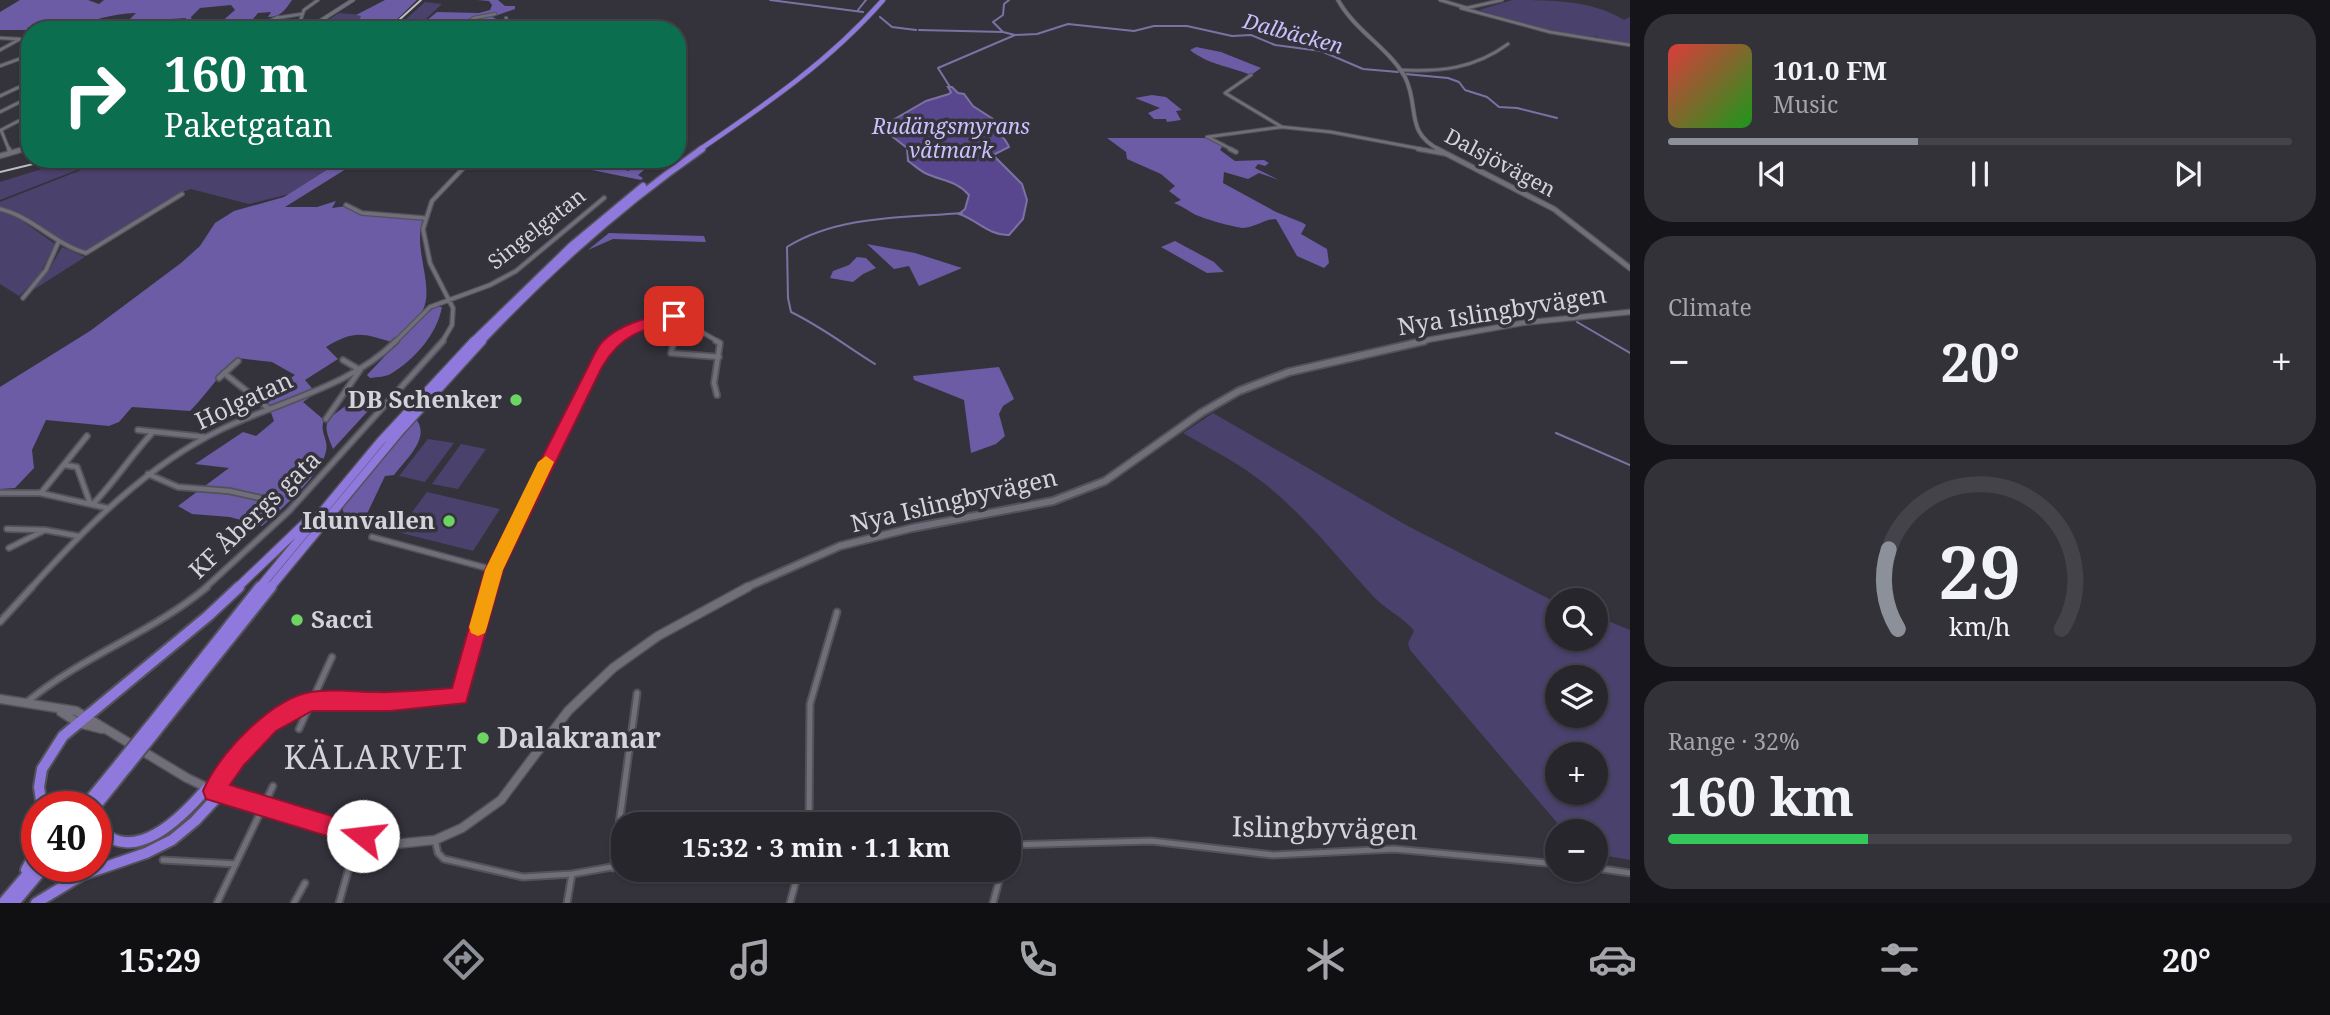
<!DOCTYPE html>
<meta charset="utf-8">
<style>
:root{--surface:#27262d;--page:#333239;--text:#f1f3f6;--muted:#a4a5aa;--line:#434349;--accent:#8c9099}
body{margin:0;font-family:"Noto Serif",serif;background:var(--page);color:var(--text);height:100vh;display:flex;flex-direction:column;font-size:26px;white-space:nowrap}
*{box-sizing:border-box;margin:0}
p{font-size:23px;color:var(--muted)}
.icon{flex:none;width:38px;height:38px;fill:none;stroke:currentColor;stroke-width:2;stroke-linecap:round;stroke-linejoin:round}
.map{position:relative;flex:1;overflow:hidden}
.side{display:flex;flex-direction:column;gap:14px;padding:14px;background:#151519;width:700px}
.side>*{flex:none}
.top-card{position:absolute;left:21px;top:21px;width:665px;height:147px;border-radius:28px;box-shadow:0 2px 5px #0004,0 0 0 2px var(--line);background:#0b6e4f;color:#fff;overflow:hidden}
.fabs{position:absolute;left:1545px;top:588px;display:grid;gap:14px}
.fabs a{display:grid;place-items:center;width:63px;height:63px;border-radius:50%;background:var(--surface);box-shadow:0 2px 5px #0004,0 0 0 2px var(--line);font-size:35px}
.speed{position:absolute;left:21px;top:791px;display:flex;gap:14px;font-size:35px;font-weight:700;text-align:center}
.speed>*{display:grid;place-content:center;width:91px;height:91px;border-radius:50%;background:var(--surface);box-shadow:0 2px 5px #0004,0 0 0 2px var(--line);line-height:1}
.speed .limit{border:10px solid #d22;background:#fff;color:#111}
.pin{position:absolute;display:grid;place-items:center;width:60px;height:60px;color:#fff;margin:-30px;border-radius:14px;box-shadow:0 4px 10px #0006}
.me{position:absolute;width:77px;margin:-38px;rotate:286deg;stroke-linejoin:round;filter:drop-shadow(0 0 5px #0008)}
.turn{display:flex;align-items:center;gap:24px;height:147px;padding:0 28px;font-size:32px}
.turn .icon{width:91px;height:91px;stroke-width:2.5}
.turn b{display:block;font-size:49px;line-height:60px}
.big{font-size:52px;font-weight:700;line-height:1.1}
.side .card{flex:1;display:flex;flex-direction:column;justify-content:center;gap:10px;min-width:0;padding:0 24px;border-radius:28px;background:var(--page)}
.side .dial{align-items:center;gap:0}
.dial svg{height:182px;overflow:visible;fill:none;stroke:var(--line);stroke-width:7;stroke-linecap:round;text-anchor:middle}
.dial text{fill:var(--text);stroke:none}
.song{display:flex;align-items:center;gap:21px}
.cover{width:84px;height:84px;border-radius:10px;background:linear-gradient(135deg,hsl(0 70% 55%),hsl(120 70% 35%))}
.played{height:7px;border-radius:4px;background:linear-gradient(90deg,var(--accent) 40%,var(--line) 40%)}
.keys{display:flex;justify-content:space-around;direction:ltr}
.heat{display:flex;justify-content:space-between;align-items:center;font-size:38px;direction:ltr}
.charge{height:10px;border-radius:5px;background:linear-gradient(90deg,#34c759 32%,var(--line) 0)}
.trip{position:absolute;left:611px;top:812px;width:410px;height:70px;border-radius:28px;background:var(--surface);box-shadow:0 2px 5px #0004,0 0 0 2px var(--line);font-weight:700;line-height:70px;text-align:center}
.menu{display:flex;height:112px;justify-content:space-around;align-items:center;background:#100f12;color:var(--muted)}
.menu .icon{width:49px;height:49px}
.menu .active{color:var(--accent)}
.menu b{font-size:32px;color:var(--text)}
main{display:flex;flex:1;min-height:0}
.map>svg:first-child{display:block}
.green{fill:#4a416c;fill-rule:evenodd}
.forest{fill:#6b5ca5}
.water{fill:#58478e;stroke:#7d71a4;stroke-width:2}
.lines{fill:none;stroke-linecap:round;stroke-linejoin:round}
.stream{stroke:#7d71a4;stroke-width:2}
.minor-far3-casing{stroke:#53525a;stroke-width:4.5}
.minor-far2-casing{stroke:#53525a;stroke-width:6}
.minor-far1-casing{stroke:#53525a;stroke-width:8}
.minor-casing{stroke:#53525a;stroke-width:9}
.tertiary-far3-casing{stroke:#53525a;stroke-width:5}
.tertiary-far2-casing{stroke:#53525a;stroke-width:7}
.tertiary-far1-casing{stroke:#53525a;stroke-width:10}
.tertiary-casing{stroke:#53525a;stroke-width:11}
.trunk-far3-casing{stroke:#53525a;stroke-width:6}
.trunk-far2-casing{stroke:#53525a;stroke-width:9}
.trunk-far1-casing{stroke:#53525a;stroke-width:11}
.trunk-casing{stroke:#53525a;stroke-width:14}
.minor-far3{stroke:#6f6e79;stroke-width:2.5}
.minor-far2{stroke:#6f6e79;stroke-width:3.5}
.minor-far1{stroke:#6f6e79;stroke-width:4.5}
.minor{stroke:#6f6e79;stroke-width:5}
.tertiary-far3{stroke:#6f6e79;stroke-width:3.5}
.tertiary-far2{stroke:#6f6e79;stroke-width:4.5}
.tertiary-far1{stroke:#6f6e79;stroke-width:6}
.tertiary{stroke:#6f6e79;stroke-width:8}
.trunk-far3{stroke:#9079dc;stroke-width:4.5}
.trunk-far2{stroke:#9079dc;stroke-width:6}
.trunk-far1{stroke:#9079dc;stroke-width:8}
.trunk{stroke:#9079dc;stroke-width:10}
.rail{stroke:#bdbcc2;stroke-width:2}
.trunk-bridge-casing{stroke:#53525a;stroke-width:14;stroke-linecap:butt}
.trunk-bridge{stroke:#9079dc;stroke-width:10}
.route{fill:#e11d48;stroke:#92132f;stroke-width:2}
.slow{fill:#f59e0b}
.poi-dot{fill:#6dd361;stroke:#34333c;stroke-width:2.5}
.labels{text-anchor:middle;stroke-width:7;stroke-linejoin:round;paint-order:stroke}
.far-water-label{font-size:21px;font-style:italic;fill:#cbc1ff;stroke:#34333c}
.far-street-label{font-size:21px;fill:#d4d3d9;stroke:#34333c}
.street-label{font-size:24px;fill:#d4d3d9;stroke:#34333c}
.poi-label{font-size:24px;font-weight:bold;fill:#d4d3d9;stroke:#34333c;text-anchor:end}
.near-poi-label{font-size:28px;font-weight:bold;fill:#d4d3d9;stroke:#34333c;text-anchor:start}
.near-street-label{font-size:28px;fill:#d4d3d9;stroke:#34333c}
.near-neighbourhood-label{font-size:32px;letter-spacing:2px;fill:#d4d3d9;stroke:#34333c}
</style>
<main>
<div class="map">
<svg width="1630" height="903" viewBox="0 0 1630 903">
<rect width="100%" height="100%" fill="#34333c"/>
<path class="green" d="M1512,0C1550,0 1592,0 1624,20L1630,17V45L1596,37L1598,35L1594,37L1547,31L1479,10Z
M425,2L442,4L414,30H394Z
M339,13L362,15L355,30H312Z
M74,159H105L0,200V182Z
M109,159H325L310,165L340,161L289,194L249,204L191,189L182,192L87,251C53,247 33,211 0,207V202Z
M0,211L14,215L55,244L39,276L19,296L0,284Z
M62,247L85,257L30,292L49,270Z
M1213,413L1406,525L1557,603L1558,639H1596V616L1630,630V860L1596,854V831H1564L1410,650L1408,643L1414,631C1406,619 1386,610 1373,596C1338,558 1306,517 1265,484C1240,464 1211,449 1183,433ZM1558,677H1596V716H1558ZM1558,754H1596V793H1558Z
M428,439L454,443L425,482L399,476Z
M461,444L486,449L458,489L432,484Z
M427,492L500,509L473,551L397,532Z"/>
<path class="forest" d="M20,0H88L99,4L104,0H292C285,10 281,17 268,17L271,12L258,13L253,19L265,21L250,30H234L244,27L245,22L220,23L235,10L231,5L200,8L191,17L193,24L190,27L193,30H161L167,25L184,24L186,18L156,20L144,25L147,19L128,21L136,13C113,14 91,19 73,30H0V12Z
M385,0H417L386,30H355L361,16L356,15Z
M477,0H498L505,6H515V9L492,17L507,24L500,25V30L461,29L468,22L451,24L426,21L437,12L479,13L490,10L492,5L489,1Z
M1196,47L1221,52L1261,68L1251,75C1229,66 1209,65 1190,50Z
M1152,95L1166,97L1182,110L1176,111L1181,120L1167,122L1166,119H1154L1148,113L1160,108L1135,98Z
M1107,138H1207L1225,143L1220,150L1235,161L1264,160L1269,163L1265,166L1258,164L1255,168L1279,180L1259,173L1248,179L1224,172L1223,183L1276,212L1303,223L1306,225L1301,234L1327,249L1329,263L1324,268L1297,256L1276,219C1265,219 1254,228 1243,228C1233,227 1204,219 1194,214C1187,210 1182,206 1174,203L1181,200L1169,191L1175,186L1161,174L1127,159L1126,152Z
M325,159H362L285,207H317L336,201L332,208L347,206L362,213L424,218C411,245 435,285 423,310C417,323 403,333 394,343C362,333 355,330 326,347L338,359L305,380L316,393L303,402L324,420C319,433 329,439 326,451C322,474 280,511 262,526L230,517L192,514L178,506L229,468L195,464L243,432L256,436L274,421L265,396L295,375L272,362L237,358C218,375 208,393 190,411L132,407L119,422L109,426L46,420L32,450L34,468L15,488L0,489V387L90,331L181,263L200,246L215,223L234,211L284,197L339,162L330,160L311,168L309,165Z
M569,159H650L662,162L654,168L647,167L646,163L631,161L620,167L628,171L635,168L644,170L638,175L643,178L641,180L577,167Z
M609,233L704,236L706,242L613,239L588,250Z
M1175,241L1214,262L1224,272L1207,273L1161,247Z
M867,244L915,253L962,268L919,286L909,266L894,269Z
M857,257L866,258L876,268L863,274L853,282L830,278L833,271L849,265Z
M435,307H442C437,334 415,359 392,373C387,377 377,377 370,378L367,375L419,320Z
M999,367L1014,399L1003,406L999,414L1005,436L996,444L971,453L964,400L914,380L913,376Z
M368,389L379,399L333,449C323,425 323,422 344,407C353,402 360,395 368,389Z
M416,419C431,438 406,459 394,475L385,476L365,518H345L342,507Z"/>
<path class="water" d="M948,87H952L958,93L964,94L973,106L993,119C993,130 1005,136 1009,147L993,155L1022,184L1027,200L1023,219L1009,235C989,236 976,219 959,214L965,209L969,195C957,181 943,181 927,174C920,171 914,165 908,161L907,148L893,137V120L926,101L949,94L951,92Z"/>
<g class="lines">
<path class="stream" d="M770,0L863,12
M858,10L866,0
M880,17L892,27L916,30
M919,30L1003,32L1015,35L1037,34L1068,24L1134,31L1154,26H1187L1232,36L1251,35L1275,45L1321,51L1363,69L1398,72
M1003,32L993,22L1003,15L1004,4L1009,0
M1405,74L1448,78L1459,82L1465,90L1487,97L1499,107L1517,108L1557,118
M950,87L938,68L1015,35
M1577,322L1630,353
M875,364C846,346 822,327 791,312L788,298L787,247C838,215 904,218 962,213
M1556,433L1630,465"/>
<g class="minor-far3-casing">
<path id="minor-far3" d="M1440,0L1467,8L1502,0
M1461,8L1550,32L1630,45
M276,18L302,14
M96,30L116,22L120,30
M252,30L278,17
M297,30L304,10L318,0
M454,30L474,18L495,14
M501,30L509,25L506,18
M555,30H561
M0,38L19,39
M0,50L20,39
M0,66L30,55
M1399,70C1440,72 1474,69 1508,44
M1251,75L1225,93L1282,127
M0,96L30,82
M0,112L30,97
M1,130L30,115
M1,130L9,150
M1207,137L1282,127L1331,132L1427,150
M1208,137L1233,150"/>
</g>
<g class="minor-far2-casing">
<path id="minor-far2" d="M9,149L10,152
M1230,149L1236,152
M1418,149L1446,154
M638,159L640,163
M346,205L362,213L424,218
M0,209C33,217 54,244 86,253L182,194
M23,298L46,270L58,243
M674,316L719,342
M395,342L430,307L490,285L516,271L604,198
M442,342L452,325L453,308L430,263L423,229L432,201L472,159
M614,342L637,326L674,316
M674,342L675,317"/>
</g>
<g class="minor-far1-casing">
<path id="minor-far1" d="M674,341L671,353L719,357
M716,341L720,343L714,383L717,395
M224,373L268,408
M219,378L238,361
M326,419L360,370L343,360
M138,430L205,437
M65,465L77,467L90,503
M148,474L178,487L229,491L274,501
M0,493H40L107,508
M41,493L87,436
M93,504C115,481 131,456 152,433
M7,529L45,530L78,536
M372,537L494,570
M9,548L43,531
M31,588C86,527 146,466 222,429C280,401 350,387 396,341
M205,588L289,511L443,341
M489,588L494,570L595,367L616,341"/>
</g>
<g class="minor-casing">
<path id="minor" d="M0,622L32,587
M27,702C82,656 152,633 207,587
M299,729L332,657
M214,790C236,759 260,721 297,706C316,698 336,702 356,702C391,702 425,703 459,697L489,587
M809,824L810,704L837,612
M435,840L438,853L444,859L523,877L572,874L623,865
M1008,845L1151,841L1273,855L1394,849L1558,864
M163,860L236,864
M613,868L637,693
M1596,868L1630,873
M217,903L273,786
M294,903L305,883
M339,903L350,864L363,836
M567,903L572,874
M790,903L799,870
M993,903L1002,870"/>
</g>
<g class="tertiary-far3-casing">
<path id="tertiary-far3" d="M1338,0C1355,31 1388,47 1405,77C1420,107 1404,132 1440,150
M306,30L353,0
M19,150L30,147"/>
</g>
<g class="tertiary-far2-casing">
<path id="tertiary-far2" d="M1437,149L1554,209L1630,268
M0,156L24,149
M1416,342L1522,323L1630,312"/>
</g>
<g class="tertiary-far1-casing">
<path id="tertiary-far1" d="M745,588L840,546L912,528L1053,501L1105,481L1201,413L1239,391L1289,372L1424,341"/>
</g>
<g class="tertiary-casing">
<path id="tertiary" d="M0,699L76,711L187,778L220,794L395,844L435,840L462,828L501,800L568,711L613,668L658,636L748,587
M61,712L78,723L102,729"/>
</g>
<g class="trunk-far3-casing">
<path id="trunk-far3" d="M699,150C765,105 830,61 883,0"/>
</g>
<g class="trunk-far2-casing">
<path id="trunk-far2" d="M472,342L572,245L643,186
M481,342C548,271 621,205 702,149"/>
</g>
<g class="trunk-far1-casing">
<path id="trunk-far1" d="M237,588L306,522
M259,588L380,442L474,341
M270,588L400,431L482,341"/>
</g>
<g class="trunk-casing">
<path id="trunk" d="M149,727L260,587
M156,731L271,587
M42,807L39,787L42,769L63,736L208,616L239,587
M84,807L120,763
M95,807L127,767
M96,825C132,870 183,816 207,788
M26,870L37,849
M3,903L37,863
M14,903L45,866
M36,903L82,875L146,853L172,840L195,821L220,794"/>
</g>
<use href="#minor-far3" class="minor-far3"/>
<use href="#minor-far2" class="minor-far2"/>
<use href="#minor-far1" class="minor-far1"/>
<use href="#minor" class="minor"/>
<use href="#tertiary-far3" class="tertiary-far3"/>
<use href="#tertiary-far2" class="tertiary-far2"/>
<use href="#tertiary-far1" class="tertiary-far1"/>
<use href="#tertiary" class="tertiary"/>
<use href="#trunk-far3" class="trunk-far3"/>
<use href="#trunk-far2" class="trunk-far2"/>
<use href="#trunk-far1" class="trunk-far1"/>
<use href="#trunk" class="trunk"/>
<path class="rail" d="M388,30L421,0
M0,172L54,159"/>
<g class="trunk-bridge-casing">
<path id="trunk-bridge" d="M120,763L149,727
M127,767L156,731"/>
</g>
<use href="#trunk-bridge" class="trunk-bridge"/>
</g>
<path class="route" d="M674,312L681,316L679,320C644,329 622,333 602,367L503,570L466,703L390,711H312L276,731L244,765L230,785L371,828L374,836L371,844L363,847L206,799L203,791C218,754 271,699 311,692C331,688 356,692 376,692C401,693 426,690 452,688L485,570L588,367C592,359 596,349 602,342C620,323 650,317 674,312Z"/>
<path class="slow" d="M546,456L554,462L503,570L487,627L485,633L478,636L471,633L469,627L485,570L538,462Z"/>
<g class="poi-dot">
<circle cx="516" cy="400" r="7"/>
<circle cx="449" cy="521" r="7"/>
<circle cx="297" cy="620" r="7"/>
<circle cx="483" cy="738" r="7"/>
</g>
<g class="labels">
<g class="far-water-label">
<text transform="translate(1293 34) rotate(15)" y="7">Dalbäcken</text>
<text x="951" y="134">Rudängsmyrans<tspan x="951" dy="24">våtmark</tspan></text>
</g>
<g class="far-street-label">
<text transform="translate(1500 163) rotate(28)" y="7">Dalsjövägen</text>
<text transform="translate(537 229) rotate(-38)" y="7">Singelgatan</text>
</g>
<g class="street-label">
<text transform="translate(1502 311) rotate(-9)" y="8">Nya Islingbyvägen</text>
<text transform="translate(244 401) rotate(-25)" y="8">Holgatan</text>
<text transform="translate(954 501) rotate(-13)" y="8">Nya Islingbyvägen</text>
<text transform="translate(255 515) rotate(-44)" y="8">KF Åbergs gata</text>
</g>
<g class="poi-label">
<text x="502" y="408">DB Schenker</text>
<text x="435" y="529">Idunvallen</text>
<text x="311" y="628" text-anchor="start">Sacci</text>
</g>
<g class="near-poi-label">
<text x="497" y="748">Dalakranar</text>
</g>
<g class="near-street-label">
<text transform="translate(1325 828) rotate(1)" y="10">Islingbyvägen</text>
</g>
<g class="near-neighbourhood-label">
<text x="376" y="769">KÄLARVET</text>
</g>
</g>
</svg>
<div class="fabs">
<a><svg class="icon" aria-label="search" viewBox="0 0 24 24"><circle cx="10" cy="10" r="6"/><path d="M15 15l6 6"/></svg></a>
<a><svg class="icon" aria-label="layers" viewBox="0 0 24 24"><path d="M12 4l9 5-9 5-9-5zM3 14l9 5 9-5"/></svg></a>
<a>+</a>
<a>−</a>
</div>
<div class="speed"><div class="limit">40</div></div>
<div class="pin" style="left:674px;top:316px;background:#d93025"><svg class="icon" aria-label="arrive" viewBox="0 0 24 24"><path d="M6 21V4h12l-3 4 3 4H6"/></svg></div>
<svg class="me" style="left:363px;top:836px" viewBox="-20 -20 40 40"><circle r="19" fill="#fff"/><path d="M0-13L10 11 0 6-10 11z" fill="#e11d48"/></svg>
<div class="trip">15:32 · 3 min · 1.1 km</div>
<div class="top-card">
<div class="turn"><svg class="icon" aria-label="right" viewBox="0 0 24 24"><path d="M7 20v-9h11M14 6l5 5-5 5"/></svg><div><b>160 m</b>Paketgatan</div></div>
</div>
</div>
<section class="side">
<div class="card">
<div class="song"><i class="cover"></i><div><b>101.0 FM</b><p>Music</p></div></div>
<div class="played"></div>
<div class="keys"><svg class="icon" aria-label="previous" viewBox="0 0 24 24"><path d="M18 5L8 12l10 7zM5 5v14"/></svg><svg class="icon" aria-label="pause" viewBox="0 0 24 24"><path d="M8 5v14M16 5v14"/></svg><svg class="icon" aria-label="next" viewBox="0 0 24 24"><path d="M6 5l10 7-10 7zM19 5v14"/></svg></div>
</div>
<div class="card"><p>Climate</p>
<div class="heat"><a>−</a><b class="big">20°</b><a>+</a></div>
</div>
<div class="card dial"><svg viewBox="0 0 100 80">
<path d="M14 69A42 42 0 1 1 86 69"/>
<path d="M14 69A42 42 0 0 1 10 34" stroke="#8c9099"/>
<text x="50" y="56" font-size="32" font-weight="700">29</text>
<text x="50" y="72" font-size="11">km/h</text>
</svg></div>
<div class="card"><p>Range · 32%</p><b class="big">160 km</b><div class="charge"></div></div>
</section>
</main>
<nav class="menu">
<b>15:29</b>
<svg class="icon active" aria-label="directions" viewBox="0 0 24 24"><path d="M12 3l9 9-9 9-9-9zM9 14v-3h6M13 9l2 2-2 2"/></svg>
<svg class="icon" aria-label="music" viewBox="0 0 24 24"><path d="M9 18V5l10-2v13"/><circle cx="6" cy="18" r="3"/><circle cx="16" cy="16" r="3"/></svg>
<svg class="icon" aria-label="phone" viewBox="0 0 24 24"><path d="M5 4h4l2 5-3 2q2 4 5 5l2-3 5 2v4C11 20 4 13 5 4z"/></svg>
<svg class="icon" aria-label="climate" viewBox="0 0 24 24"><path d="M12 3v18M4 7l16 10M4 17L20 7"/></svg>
<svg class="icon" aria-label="car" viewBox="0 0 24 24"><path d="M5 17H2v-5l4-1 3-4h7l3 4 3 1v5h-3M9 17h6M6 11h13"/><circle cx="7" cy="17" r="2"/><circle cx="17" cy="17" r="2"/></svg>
<svg class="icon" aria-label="filters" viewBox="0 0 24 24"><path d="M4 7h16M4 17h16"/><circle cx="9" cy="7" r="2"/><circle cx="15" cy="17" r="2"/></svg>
<b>20°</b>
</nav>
